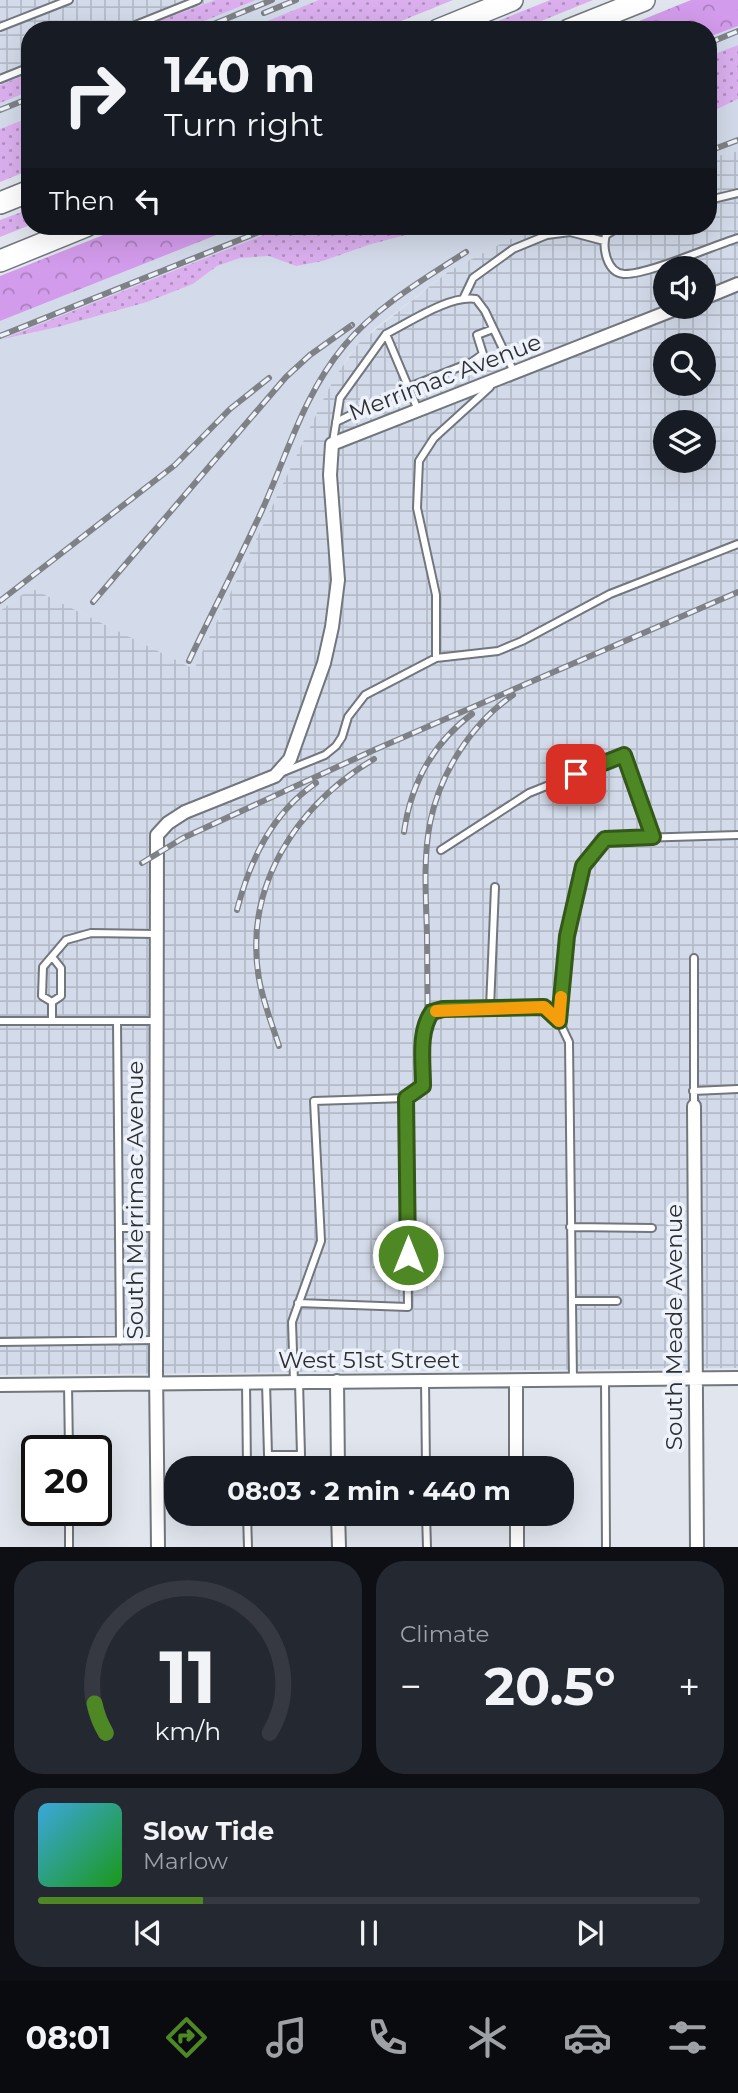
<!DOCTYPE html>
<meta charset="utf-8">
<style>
:root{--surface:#171b24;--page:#242831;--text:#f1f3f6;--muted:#9ea1a6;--line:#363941;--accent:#4e8824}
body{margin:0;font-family:Montserrat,sans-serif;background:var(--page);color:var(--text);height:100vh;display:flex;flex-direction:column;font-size:26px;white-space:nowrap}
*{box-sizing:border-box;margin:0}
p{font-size:23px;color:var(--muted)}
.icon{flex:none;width:38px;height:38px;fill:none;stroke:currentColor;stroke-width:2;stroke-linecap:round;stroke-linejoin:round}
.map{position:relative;height:1547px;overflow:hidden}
.sheet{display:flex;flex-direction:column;gap:14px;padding:14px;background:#0d0f14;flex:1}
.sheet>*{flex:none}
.hud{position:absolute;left:21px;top:21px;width:696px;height:214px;border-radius:28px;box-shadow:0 7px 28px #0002;background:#171b24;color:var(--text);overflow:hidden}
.controls{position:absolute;left:653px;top:256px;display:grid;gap:14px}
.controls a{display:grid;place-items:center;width:63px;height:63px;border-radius:50%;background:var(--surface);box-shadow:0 7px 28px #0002;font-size:35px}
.speed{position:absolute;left:21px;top:1435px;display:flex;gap:14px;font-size:35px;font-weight:700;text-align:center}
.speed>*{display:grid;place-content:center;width:91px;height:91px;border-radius:50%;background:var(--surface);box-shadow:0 7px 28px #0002;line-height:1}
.speed .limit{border:4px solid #111;border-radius:10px;background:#fff;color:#111}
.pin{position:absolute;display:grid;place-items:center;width:60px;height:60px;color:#fff;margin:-30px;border-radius:14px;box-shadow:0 4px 10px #0006}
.me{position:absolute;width:77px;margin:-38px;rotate:0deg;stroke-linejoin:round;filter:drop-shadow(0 0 5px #0008)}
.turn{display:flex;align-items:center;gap:24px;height:147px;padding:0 28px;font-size:32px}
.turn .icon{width:91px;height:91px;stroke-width:2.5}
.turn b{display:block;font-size:49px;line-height:60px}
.then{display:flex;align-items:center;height:66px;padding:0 28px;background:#0003;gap:14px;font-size:26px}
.big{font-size:52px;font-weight:700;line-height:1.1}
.sheet .tile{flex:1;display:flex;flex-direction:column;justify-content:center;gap:10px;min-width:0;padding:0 24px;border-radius:28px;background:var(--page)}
.sheet .dial{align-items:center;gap:0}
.dial svg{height:182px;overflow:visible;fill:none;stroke:var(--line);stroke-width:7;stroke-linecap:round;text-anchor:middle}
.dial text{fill:var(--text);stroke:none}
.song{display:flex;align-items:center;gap:21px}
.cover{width:84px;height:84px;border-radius:10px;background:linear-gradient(135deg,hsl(200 70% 55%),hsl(120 70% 35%))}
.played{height:7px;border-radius:4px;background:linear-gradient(90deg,var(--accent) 25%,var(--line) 25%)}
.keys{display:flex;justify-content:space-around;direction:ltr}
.heat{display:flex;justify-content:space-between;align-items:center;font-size:38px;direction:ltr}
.sheet .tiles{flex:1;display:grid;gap:14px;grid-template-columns:1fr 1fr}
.tile:last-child{grid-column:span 2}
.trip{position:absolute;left:164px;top:1456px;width:410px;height:70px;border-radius:28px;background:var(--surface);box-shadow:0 7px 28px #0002;font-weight:700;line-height:70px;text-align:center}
.tabs{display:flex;height:112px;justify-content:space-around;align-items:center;background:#090b0e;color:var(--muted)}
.tabs .icon{width:49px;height:49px}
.tabs .active{color:var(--accent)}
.tabs b{font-size:32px;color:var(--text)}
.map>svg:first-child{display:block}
.built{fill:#d3dae9}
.industrial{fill:url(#industrial-grid);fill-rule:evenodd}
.green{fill:url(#green-dots)}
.forest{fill:url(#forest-crowns)}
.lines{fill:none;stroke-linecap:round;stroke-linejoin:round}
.service-casing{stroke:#72767d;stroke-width:10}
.minor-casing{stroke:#72767d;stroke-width:16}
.motorway-casing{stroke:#72767d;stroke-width:24}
.service{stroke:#fff;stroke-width:6}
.minor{stroke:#fff;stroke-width:12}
.motorway{stroke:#fff;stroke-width:21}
.rail-casing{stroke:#7e8186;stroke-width:6}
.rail{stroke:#eef2fb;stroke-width:3.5;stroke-dasharray:10;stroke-linecap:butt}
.route-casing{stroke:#335817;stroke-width:18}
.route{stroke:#4e8824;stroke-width:12}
.slow{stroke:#f59e0b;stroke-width:12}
.labels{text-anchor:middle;stroke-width:7;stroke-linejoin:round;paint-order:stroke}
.street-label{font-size:23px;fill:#2d2f32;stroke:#eef2fb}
</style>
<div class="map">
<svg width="738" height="1547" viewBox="0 0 738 1547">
<defs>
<pattern id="industrial-grid" width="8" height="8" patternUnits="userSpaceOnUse" patternTransform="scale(1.75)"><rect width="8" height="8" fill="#d3dae9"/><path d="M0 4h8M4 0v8" fill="none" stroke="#b5bbc8"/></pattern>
<pattern id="green-dots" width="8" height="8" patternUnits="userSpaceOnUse" patternTransform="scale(1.75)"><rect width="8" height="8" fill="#dbafee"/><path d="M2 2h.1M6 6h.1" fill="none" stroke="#b28fc1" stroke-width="1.8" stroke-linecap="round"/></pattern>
<pattern id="forest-crowns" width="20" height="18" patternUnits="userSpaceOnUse" patternTransform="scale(1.75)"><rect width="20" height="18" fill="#d39beb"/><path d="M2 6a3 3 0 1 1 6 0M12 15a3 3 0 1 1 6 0" fill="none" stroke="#ac7fbf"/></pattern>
</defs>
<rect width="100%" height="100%" fill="#e1e5ed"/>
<path class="built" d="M256,0H319L245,30H182Z
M738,26V45L709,56V37Z
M30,91V117L0,129V103Z
M738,99V151L709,158V113Z
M239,226H286L9,338L58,327L147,302L193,284L217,266L240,258L269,256L296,266L323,261L368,245L440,226H542L508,240L449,271L373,330L349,355L326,394L194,669L31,588L0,611V321Z"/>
<path class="industrial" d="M0,0H215L135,30H30V73L0,85Z
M738,151V1368L0,1375V611L31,588L194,669L326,394L337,374L359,343L449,271L508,240L542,226H709V158ZM665,268H704V306H665ZM665,345H704V383H665ZM665,422H704V460H665Z"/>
<path class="green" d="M215,0H256L182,30H135Z
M319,0H453L379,30H245Z
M550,0H593L519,30H476Z
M738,45V99L709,113V56Z
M30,73V91L0,103V85Z
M30,117V170L0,182V129Z
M30,209V225L0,237V220Z
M286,226H440L368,245L323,261L296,266L269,256L240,258L217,266L193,284L147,302L58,327L3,339Z"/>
<path class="forest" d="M691,0H738V26L709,37V30H617Z
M126,226H239L0,321V276Z"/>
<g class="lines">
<g class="service-casing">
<path id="service" d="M0,27L69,0
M123,30L198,0
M0,79L30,67
M709,200L738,193
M621,226L606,235C602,248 607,273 624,274C647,275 712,246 738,238
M464,297L473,278L513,249L547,235L570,232L604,241
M418,410L386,334C410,322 449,295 476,299L485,311L514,372
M336,422L409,387L472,362L483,354L477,335L493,329
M333,442L340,398L386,334
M436,658V595L417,508L419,461L434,438L490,387
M283,772L325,755L336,746L342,737L348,717L365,695L436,658L498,651L522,641L610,594L738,544
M441,850L529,793L624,755L653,837
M52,1002L42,996L43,967L66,940L91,933L155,934
M52,1002L61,996V968L53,958
M490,1008L495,887
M52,1020V1002
M0,1021H155
M117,1021L120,1341
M559,1021L567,936L584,866L605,839L738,835
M693,1091L738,1089
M406,1098L423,1086L424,1028L432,1012L443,1009L544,1007L559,1021L569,1042L572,1301
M694,1106V958
M570,1227L652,1228
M119,1228H156
M0,1342L156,1340
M425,1380L426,1468
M573,1380L572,1301H617
M605,1380L606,1547
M246,1382L247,1468
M266,1382L268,1455H301L299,1382
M294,1382L292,1322L321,1241L314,1101L406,1098L408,1307L298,1303
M68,1384L69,1451
M69,1510V1547
M247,1514L248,1547
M426,1514L427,1547"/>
</g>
<g class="minor-casing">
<path id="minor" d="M704,298L738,284
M694,1106L697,1547
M337,1381L338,1468
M516,1381V1468
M0,1385L738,1378
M338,1514L339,1547
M517,1514V1547
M158,1547L156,1371L157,835L168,823L185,812L275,776L290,759L324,663L332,627L338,580L330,475L332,444L683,306"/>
</g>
<g class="motorway-casing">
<path id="motorway" d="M438,30L512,0
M569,30L644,0
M0,203L30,191
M0,261L86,226"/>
</g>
<use href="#service" class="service"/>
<use href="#minor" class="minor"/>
<use href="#motorway" class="motorway"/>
<g class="rail-casing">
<path id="rail" d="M264,13L296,0
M199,30L272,0
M709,43L738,31
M0,110L30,98
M709,151L738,140
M0,336L274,226
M0,601L175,465L230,409L269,378
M93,602L286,377L310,355L352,325
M189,661C213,610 240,559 263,508C288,452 304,394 344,346C376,307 424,279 466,252
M404,832C411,783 432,744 472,714
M142,863L183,838L374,750L738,592
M237,910C250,860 272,813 316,783
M279,1046C272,1024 263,1002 259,979C243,886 297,805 374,759
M428,1064C428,1021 427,978 427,935C426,898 423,859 430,823C440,773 471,724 513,695"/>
</g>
<use href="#rail" class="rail"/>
</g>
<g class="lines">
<g class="route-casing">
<path id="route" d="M408,1255L406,1098L423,1086C423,1062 418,1032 432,1012L443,1009L544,1007L559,1021L567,936L583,866L605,839L653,837L624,755L576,774"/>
</g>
<use href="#route" class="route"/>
<path class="slow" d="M436,1011L544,1007L559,1021L561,997"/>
</g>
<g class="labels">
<g class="street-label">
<text transform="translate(445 377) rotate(-21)" y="8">Merrimac Avenue</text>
<text transform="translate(135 1200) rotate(-90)" y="8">South Merrimac Avenue</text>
<text transform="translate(674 1327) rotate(-90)" y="8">South Meade Avenue</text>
<text x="369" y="1368">West 51st Street</text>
</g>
</g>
</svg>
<div class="controls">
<a><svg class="icon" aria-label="sound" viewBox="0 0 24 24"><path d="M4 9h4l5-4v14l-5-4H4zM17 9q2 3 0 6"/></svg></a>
<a><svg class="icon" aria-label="search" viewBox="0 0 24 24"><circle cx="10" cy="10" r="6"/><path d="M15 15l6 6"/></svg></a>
<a><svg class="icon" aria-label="layers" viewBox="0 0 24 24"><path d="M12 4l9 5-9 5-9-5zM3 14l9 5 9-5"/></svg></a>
</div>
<div class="speed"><div class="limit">20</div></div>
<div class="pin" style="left:576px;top:774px;background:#d93025"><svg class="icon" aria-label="arrive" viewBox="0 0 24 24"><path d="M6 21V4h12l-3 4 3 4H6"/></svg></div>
<svg class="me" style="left:408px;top:1255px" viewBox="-20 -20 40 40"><circle r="17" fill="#4e8824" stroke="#fff" stroke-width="3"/><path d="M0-11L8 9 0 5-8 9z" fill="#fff"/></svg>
<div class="trip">08:03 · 2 min · 440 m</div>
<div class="hud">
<div class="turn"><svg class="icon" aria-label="right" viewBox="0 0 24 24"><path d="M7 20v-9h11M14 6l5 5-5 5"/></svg><div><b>140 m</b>Turn right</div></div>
<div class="then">Then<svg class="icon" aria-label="left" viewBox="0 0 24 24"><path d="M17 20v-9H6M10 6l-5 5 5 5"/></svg></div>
</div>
</div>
<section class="sheet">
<div class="tiles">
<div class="tile dial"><svg viewBox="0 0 100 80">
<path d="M14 69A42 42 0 1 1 86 69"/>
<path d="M14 69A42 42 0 0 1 9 56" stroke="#4e8824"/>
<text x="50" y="56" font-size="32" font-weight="700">11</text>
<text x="50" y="72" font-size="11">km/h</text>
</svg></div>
<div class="tile"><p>Climate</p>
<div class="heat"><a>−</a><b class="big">20.5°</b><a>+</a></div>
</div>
<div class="tile">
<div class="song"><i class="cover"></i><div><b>Slow Tide</b><p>Marlow</p></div></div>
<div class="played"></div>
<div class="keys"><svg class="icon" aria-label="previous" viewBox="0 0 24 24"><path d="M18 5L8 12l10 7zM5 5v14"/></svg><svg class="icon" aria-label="pause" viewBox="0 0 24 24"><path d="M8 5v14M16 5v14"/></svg><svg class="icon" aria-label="next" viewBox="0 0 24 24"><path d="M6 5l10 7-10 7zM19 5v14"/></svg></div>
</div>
</div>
</section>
<nav class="tabs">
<b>08:01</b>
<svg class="icon active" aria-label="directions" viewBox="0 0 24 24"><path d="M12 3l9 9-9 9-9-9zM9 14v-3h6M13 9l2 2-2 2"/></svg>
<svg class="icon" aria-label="music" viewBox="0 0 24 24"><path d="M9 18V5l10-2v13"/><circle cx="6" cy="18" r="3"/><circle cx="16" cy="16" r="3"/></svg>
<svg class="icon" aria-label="phone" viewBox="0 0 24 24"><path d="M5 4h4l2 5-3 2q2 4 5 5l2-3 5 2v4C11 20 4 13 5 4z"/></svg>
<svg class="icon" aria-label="climate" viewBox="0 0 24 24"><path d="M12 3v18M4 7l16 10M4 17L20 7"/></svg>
<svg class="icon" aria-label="car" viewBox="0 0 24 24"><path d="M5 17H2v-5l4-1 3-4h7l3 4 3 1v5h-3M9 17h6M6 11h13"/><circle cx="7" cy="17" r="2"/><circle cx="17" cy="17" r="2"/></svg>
<svg class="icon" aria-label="filters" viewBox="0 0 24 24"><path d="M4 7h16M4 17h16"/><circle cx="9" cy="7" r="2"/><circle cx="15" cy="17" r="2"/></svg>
</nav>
